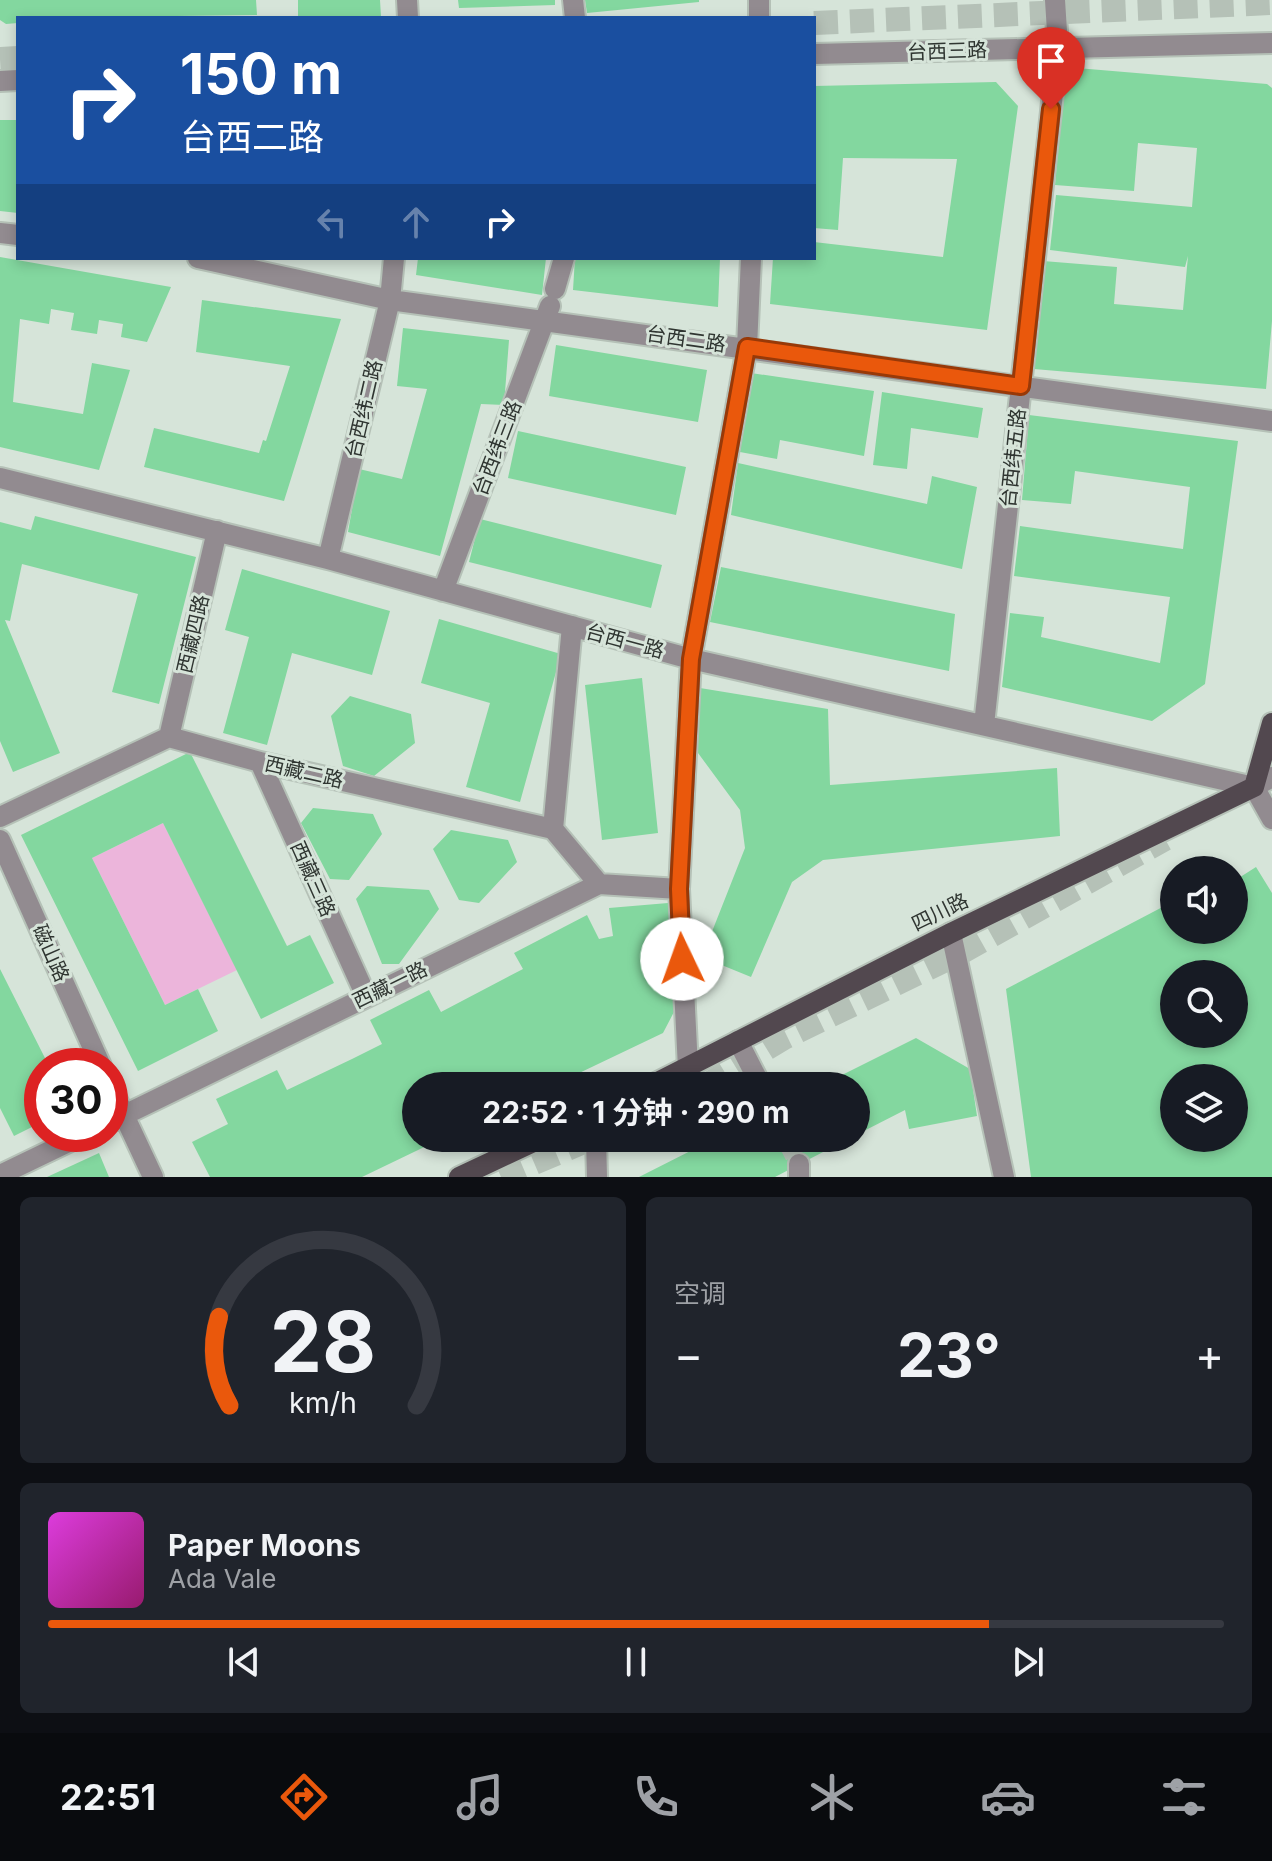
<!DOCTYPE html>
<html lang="zh">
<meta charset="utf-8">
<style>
:root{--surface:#171b24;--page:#20242c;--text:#f1f3f6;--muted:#9ea1a6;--line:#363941;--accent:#ea580c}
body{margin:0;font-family:Inter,"Noto Sans SC",sans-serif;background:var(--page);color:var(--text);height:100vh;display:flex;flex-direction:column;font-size:30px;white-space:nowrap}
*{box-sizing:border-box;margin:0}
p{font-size:26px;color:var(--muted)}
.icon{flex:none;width:44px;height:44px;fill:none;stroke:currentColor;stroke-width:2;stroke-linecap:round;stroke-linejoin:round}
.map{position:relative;height:1177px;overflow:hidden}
.sheet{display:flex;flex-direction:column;gap:20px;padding:20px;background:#0d0f14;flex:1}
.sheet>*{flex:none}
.hud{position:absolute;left:16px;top:16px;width:800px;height:244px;border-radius:0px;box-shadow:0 4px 12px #0003;background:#1a4fa0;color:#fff;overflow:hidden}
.tools{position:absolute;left:1160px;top:856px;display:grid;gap:16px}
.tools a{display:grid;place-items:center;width:88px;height:88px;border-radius:50%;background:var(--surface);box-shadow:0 4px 12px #0003;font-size:40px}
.speed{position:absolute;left:24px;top:1048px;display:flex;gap:16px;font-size:40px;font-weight:700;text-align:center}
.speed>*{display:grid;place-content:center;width:104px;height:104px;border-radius:50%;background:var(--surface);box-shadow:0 4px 12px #0003;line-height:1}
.speed .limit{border:12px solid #d22;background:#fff;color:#111}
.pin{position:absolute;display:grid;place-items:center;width:68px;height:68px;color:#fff;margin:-82px -34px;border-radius:50% 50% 50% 0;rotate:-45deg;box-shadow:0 0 8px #0007}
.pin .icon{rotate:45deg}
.me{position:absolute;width:88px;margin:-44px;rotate:357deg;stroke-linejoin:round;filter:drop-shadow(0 0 6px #0008)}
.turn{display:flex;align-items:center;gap:28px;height:168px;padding:0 32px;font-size:36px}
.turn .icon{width:104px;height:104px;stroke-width:2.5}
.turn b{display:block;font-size:56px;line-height:68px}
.lanes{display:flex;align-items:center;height:76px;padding:0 32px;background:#0003;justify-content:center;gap:40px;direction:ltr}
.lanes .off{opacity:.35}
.big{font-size:60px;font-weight:700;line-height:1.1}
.sheet .tile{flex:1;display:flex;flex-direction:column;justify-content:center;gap:12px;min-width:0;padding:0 28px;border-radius:12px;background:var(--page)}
.sheet .dial{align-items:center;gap:0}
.dial svg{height:208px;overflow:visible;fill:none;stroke:var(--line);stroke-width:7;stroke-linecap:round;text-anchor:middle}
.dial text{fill:var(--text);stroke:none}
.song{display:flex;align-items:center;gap:24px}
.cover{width:96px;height:96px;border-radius:12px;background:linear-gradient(135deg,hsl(300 70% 55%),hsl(320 70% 35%))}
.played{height:8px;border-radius:4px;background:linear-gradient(90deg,var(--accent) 80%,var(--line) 80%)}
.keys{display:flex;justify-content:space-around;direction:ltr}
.heat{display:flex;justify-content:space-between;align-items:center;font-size:44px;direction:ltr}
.sheet .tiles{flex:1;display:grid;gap:20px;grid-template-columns:1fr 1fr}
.tile:last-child{grid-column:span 2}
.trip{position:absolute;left:402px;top:1072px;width:468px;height:80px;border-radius:40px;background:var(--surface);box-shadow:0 4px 12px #0003;font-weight:700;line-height:80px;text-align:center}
.tabs{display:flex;height:128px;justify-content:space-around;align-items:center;background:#090b0e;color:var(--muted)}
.tabs .icon{width:56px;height:56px}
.tabs .current{color:var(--accent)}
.tabs b{font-size:36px;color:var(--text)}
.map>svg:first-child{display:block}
.green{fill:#ecb5db}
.building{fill:#83d79f;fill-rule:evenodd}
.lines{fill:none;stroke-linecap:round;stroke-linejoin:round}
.minor-tunnel{stroke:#b5c1b7;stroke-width:20;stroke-dasharray:20 10;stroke-linecap:butt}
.highway-tunnel{stroke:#b5c1b7;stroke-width:24;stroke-dasharray:24 12;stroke-linecap:butt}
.minor-casing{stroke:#b5c1b7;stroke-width:24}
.major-casing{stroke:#b5c1b7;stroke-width:24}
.minor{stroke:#928b90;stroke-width:20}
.major{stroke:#52484f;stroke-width:20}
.route-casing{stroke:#983908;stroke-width:20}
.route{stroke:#ea580c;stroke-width:14}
.labels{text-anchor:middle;stroke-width:6;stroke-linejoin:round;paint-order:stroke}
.street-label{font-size:20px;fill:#2f3531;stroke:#d6e4d9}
</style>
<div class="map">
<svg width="1272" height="1177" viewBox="0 0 1272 1177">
<rect width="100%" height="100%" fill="#d6e4d9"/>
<path class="green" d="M163,823L237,970L165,1005L92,858Z"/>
<path class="building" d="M0,0H256L257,15L18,18V23L6,24L0,20Z
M298,0H380L381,17L298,18Z
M458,0H555V5L459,8Z
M585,0H699V2L587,13Z
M1065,67L1267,84L1272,88V321L1266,389L1034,369L1043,261L1117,267L1114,304L1183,310L1188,256L1185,267L1050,250L1056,195L1192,207L1197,148L1138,143L1134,191L1055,185Z
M996,82L1018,106L987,330L770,304L773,258H814V242L943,257L957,159L843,158L838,230L814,228V86Z
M0,120H18V213L0,211Z
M0,257L171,287L147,342L121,337L123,324L99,320L97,334L71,330L74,313L51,309L49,324L20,319L13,402L83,414L92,363L130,370L99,470L0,447Z
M418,258H546L542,295L416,275Z
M575,258H720L718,307L573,290Z
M202,300L341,319L284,501L144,467L154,428L259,453L263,440L266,441L290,366L196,352Z
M403,328L509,340L504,405L481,404L440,556L348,532L359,469L402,479L427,389L397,386Z
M556,345L707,370L698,422L549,396Z
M751,373L874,391L864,456L780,440L777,459L740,452Z
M882,392L983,408L978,438L911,428L907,469L873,465Z
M1029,415L1238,441L1205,684L1152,721L1002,687L1010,613L1044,617L1041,637L1160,663L1170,597L1014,576L1020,526L1183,549L1190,487L1075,471L1071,504L1022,500Z
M518,431L686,467L676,515L508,478Z
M738,463L927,504L932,476L977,487L962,569L731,515Z
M35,516L196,557L159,704L112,692L138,594L22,564L10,621L5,620L60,753L13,772L0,741V522L31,530Z
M480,519L662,565L651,608L469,562Z
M721,567L955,614L949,671L710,622Z
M242,569L390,611L372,675L292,653L267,745L223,733L249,637L225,630Z
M439,619L561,654L520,802L466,787L490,703L421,683Z
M642,678L658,833L602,840L585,685Z
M700,688L828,709L830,785L1057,768L1060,836L823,860L792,882L751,977L702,957L745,848L740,810L687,738L698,731Z
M350,696L411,714L415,743L374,776L343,766L331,716Z
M190,752L287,946L310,935L334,983L261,1019L163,823L92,858L165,1005L198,989L218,1031L138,1071L21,835Z
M313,808L373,814L382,834L349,880L330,879L301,823Z
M451,830L508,840L517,862L479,903L459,900L433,849Z
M1256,867L1272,893V1177H1031L1006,989L1174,901V930H1234V881ZM1174,974H1234V1034H1174ZM1174,1078H1234V1138H1174Z
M367,886L429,890L439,909L399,964H382L356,899Z
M668,903L675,1010L663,1033L552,1086H416V1138H443L362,1177H210L192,1142L228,1124L216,1099L277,1070L287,1090L352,1059L382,1044L370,1020L429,990L441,1012L523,969L514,953L587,915L599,939L613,936L609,908Z
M0,969L46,1060L60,1053L67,1066H42V1122L14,1136L0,1108Z
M916,1038L970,1069L977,1116L909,1129L905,1110L856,1135V1086H820Z
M716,1138H850L775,1177H639Z
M99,1153L109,1177H47Z"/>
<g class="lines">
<path class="minor-tunnel" d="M786,1138L799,1164"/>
<path class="highway-tunnel" d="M814,23L1272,3
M0,59L18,58
M705,1086L784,1038L962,952L1165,839
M501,1177L593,1138"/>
<g class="minor-casing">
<path id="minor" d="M407,0L408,18
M573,0L575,18
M759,0V18
M814,54L1272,43
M0,81L18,80
M0,233L18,235
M198,258L390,300L1272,421
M555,289L564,258
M0,478L328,559L691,659L1254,787
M328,559L390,300L394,258
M443,591L550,306
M984,725L1058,47L1055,0
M169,737L217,531
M260,762L366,996
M1254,787L1272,819
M1254,787L1272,777
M0,817L169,737L260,762L553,829L599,884
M553,829L572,626
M0,840L101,1066
M951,933L1004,1177
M738,1041L761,1086
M688,1068L679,889L691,659L747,347L751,258
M110,1085L153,1177
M110,1122L599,884L679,889
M596,1138L597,1177
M799,1164V1177
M0,1175L85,1134"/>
</g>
<g class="major-casing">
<path id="major" d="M650,1086L951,933L1254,787L1272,723
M459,1177L542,1138"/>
</g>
<use href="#minor" class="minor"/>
<use href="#major" class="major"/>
</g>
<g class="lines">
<g class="route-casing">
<path id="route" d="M682,959L679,889L691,659L747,347L1021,386L1051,109"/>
</g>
<use href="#route" class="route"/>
</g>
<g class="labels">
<g class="street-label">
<text transform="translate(947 51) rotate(-2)" y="7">台西三路</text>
<text transform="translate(686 339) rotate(8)" y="7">台西二路</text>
<text transform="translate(364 409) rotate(-77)" y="7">台西纬二路</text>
<text transform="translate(497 448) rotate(-69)" y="7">台西纬三路</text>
<text transform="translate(1013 458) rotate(-84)" y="7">台西纬五路</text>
<text transform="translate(193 634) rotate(-77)" y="7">西藏四路</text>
<text transform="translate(625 641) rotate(15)" y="7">台西一路</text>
<text transform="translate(304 772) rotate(13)" y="7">西藏二路</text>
<text transform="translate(313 879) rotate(66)" y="7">西藏三路</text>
<text transform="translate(940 912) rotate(-26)" y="7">四川路</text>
<text transform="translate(51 953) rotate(66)" y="7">磁山路</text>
<text transform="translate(390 985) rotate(-26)" y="7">西藏一路</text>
</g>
</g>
</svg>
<div class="tools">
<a><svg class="icon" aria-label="sound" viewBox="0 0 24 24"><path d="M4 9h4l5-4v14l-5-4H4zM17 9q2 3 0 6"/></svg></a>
<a><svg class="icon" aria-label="search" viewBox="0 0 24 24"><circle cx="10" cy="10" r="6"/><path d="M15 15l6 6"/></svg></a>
<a><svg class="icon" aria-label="layers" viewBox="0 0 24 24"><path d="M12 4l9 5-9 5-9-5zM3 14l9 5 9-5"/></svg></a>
</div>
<div class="speed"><div class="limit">30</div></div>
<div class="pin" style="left:1051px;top:109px;background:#d93025"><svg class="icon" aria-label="arrive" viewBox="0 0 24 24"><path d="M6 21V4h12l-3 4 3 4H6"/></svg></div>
<svg class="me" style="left:682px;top:959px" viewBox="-20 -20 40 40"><circle r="19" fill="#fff"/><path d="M0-13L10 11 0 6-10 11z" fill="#ea580c"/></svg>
<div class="trip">22:52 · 1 分钟 · 290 m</div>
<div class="hud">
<div class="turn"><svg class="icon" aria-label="right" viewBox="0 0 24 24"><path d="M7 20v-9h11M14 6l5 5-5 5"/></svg><div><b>150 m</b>台西二路</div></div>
<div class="lanes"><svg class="icon off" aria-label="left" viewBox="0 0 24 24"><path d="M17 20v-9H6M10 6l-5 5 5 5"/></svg><svg class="icon off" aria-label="ahead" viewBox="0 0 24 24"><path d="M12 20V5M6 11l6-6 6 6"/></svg><svg class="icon" aria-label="right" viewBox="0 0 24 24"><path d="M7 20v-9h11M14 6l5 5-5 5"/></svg></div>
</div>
</div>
<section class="sheet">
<div class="tiles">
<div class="tile dial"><svg viewBox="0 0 100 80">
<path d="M14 69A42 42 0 1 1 86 69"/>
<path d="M14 69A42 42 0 0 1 10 35" stroke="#ea580c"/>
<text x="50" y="56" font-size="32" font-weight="700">28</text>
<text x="50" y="72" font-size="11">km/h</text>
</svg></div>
<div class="tile"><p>空调</p>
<div class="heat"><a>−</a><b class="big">23°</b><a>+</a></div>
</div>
<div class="tile">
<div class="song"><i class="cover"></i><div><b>Paper Moons</b><p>Ada Vale</p></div></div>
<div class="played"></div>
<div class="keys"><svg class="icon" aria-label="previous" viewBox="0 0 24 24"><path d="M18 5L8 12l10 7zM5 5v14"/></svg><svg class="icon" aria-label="pause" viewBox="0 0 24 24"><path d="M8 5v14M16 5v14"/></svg><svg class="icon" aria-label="next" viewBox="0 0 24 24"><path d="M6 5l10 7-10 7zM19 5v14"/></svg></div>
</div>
</div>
</section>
<nav class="tabs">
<b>22:51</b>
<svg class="icon current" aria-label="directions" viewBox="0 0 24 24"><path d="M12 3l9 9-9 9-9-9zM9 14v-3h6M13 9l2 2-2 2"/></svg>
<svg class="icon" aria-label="music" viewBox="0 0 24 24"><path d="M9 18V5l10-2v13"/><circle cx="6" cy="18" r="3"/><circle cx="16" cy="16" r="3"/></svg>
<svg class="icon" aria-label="phone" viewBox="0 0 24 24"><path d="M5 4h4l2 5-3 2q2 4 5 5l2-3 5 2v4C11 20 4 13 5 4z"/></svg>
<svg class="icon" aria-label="climate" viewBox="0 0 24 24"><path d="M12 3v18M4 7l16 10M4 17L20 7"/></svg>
<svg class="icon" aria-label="car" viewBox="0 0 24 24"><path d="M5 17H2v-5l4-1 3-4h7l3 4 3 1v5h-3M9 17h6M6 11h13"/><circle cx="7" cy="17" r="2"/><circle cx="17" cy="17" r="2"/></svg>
<svg class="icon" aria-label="filters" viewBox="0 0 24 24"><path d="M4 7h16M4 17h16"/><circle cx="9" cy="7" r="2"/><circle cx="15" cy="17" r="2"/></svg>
</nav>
